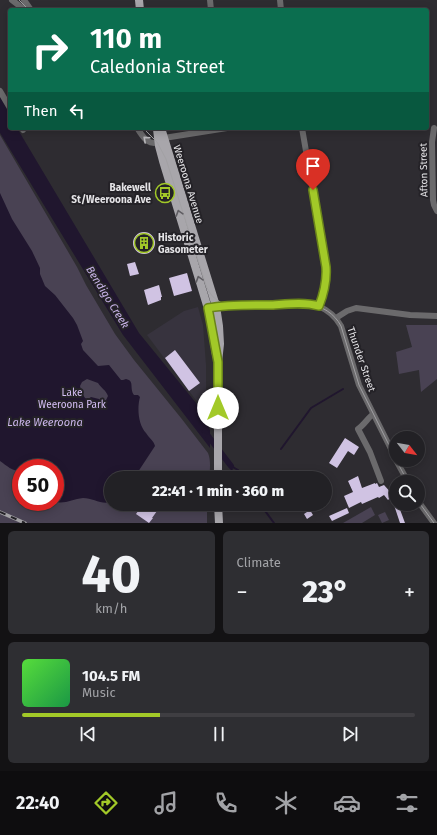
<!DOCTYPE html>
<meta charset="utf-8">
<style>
:root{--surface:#222125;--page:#2e2e32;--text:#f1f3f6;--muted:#a2a3a7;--line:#3f3e42;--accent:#a2c928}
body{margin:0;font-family:"Fira Sans",sans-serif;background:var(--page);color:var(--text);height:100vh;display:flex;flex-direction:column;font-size:15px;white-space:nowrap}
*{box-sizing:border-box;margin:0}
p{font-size:13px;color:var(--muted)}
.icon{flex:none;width:22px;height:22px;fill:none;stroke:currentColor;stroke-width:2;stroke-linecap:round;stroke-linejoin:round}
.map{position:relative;height:523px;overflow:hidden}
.panel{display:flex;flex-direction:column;gap:8px;padding:8px;background:#131214;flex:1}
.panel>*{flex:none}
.top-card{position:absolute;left:8px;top:8px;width:421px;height:122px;border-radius:4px;box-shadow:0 2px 10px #0003,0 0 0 1px var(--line);background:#0b6e4f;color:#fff;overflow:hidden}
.needle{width:26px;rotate:121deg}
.tools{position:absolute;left:389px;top:431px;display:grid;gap:8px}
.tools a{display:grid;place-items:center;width:36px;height:36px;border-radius:50%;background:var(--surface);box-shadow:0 2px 10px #0003,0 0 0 1px var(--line);font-size:20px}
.speed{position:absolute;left:12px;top:459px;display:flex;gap:8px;font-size:20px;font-weight:700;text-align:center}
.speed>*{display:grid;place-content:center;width:52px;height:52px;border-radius:50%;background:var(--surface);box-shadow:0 2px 10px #0003,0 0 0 1px var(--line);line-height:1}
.speed .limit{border:6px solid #d22;background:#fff;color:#111}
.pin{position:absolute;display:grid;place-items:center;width:34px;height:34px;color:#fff;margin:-41px -17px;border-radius:50% 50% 50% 0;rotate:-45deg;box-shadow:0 0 4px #0007}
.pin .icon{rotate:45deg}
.me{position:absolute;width:44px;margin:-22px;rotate:0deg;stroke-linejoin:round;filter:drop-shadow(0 0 3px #0008)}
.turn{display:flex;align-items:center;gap:14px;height:84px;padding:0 16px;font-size:18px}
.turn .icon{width:52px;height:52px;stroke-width:2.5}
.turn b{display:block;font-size:28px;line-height:34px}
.then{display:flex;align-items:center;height:38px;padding:0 16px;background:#0003;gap:8px;font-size:15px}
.big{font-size:30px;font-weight:800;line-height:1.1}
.panel .tile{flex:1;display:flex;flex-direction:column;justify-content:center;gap:6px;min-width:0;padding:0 14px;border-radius:6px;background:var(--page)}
.panel .dial{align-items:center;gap:0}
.dial b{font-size:52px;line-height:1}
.song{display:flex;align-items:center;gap:12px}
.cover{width:48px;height:48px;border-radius:6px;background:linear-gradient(135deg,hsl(110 70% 55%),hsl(140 70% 35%))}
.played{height:4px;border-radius:2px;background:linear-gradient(90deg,var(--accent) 35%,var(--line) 35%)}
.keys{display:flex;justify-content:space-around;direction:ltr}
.heat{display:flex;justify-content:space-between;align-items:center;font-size:22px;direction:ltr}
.panel .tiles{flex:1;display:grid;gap:8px;grid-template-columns:1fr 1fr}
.tile:last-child{grid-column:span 2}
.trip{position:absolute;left:104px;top:471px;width:228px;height:40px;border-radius:20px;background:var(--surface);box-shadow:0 2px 10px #0003,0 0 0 1px var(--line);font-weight:800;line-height:40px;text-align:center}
.tabs{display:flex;height:64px;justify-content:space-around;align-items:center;background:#0e0d0f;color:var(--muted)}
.tabs .icon{width:28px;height:28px}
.tabs .on{color:var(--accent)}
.tabs b{font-size:18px;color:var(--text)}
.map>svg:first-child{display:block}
.built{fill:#37333e}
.green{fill:#494253;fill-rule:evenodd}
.water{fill:#20162e;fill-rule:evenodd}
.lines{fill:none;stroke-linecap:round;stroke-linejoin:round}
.stream{stroke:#20162e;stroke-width:2}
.canal{stroke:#20162e;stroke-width:6}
.building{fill:#d0c3e3}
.minor{stroke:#6b6a6c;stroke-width:6}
.major{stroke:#a8a6ab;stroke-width:8}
.tram{stroke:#a2a1a4;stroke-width:1}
.rail-casing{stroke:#a2a1a4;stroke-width:3.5}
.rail{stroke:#242227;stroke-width:2;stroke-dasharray:6;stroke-linecap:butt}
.oneway{stroke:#bab9bc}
.oneway2{stroke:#5f5d62}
.route-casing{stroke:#69831a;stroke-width:10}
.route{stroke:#a2c928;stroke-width:7}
.labels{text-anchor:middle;stroke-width:4;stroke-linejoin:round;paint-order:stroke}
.street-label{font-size:10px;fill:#e5e4e7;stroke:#242227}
.poi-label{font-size:10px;font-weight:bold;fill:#e5e4e7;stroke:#242227;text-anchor:end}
.park-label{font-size:10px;fill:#d6c0f6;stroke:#242227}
.water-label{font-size:11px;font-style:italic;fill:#c9b4e9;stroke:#242227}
</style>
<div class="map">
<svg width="437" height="523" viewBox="0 0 437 523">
<rect width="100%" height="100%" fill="#2e2c31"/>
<path class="built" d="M198,307L203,325L206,365V401L198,403L147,335L184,311Z"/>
<path class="green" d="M0,135L77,267L86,285L115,334L134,360L181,418L208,453C211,460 210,470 209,478H111V504H207V523H0ZM21,468H55V502H21Z
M406,325H437V379L421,392L419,370L399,374L396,352L412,347Z
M371,507L375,515L362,523H343Z
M385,512L389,520L382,523L378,515Z"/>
<path class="water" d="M0,97L10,115V128H17L139,333L201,409L210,430V448L123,335L0,133Z
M0,193L12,219L32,251L40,268V274L45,286L55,295L73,318L77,325L83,341L81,344L83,350L98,366L109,365L121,380H123L126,379C135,381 129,388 134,395H138L140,397C137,408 138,424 146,433C149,438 154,441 155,446L134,478H111V502C101,505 93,498 83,498C73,499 66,504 55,502V468H21V471C12,471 7,466 0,461ZM87,379L98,383C101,388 106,390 108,396L105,402H103L99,399L91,397L88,399L85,398L82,393L80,386L82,382Z"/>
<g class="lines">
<path class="stream" d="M281,449L311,408L343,389
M231,466L238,470L239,472
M231,467L232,471L234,474L237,473
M260,504L274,523"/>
<path class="canal" d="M205,432L231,466"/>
</g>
<path class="building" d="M133 243a11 11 0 1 1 22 0a11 11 0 1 1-22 0Z
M135,262L139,274L130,276L127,264Z
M187,273L192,291L174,296L169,278Z
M159,285L162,297H161V300L148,305L144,290Z
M175,350L200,383L189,391L165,358Z
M345,438L359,447L354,455L348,451L337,468L329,463Z
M358,476L362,488L375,483V484L377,483L379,487L384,485L393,495L388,500L384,495L379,498L378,497L362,504L361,502L349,508L344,496L353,492L348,481Z
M396,501V504H398L405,523H400L393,502Z
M143,504H162L152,518H153L149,523L136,514Z
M347,508L349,513L332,521L329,516Z
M310,510L313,515L307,519L304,514Z"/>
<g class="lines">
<path class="minor" d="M12,0L25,10
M24,0L31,10
M210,0L211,10
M280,0L281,10
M0,91L10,108
M22,128L23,130
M137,128C143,136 147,146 159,142
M302,128L326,267C327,281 324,293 319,306
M434,128L432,142L433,200L434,205L437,211
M164,138L227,128
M216,307C237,304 258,305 278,305C291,304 306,302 318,306C328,310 336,317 341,326L359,385L396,459
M336,318L347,311L356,308L410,315L437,316
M373,414C368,418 364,425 358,429L370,452L381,481
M396,460L408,482
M418,501L434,523"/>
<path class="major" d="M139,0L140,10
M161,128L216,306L219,326L220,344L218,362V478
M157,129L159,146L163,161L206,302L210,316L216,355
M218,504L219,523"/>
<path class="tram" d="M19,0L29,10
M143,128L157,142L166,159L206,285C210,296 217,302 228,305L308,304C322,306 334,313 341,326L359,385L396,459
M396,460L408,482
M418,501L434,523"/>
<g class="rail-casing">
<path id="rail" d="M0,512L25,523"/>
</g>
<use href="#rail" class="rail"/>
</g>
<defs><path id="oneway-chevron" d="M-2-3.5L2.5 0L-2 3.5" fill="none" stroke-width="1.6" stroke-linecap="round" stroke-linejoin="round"/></defs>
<use class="oneway" href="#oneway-chevron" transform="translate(146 139) rotate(-138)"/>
<g class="oneway2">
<use href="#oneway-chevron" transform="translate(179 213) rotate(-107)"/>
<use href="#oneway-chevron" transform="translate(199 279) rotate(-107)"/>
</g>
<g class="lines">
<g class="route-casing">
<path id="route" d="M218,408V362L208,308C229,304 251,305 273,305C288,304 304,302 319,306C324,293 327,281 326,267L313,190"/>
</g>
<use href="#route" class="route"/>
</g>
<defs>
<g id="bus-ring" transform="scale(1)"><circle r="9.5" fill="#242227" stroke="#a2c928" stroke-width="1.5"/><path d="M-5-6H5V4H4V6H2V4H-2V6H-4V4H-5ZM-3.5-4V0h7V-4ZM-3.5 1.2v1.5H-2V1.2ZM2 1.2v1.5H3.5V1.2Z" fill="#a2c928"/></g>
<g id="building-ring" transform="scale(1)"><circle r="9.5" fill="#242227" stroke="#a2c928" stroke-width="1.5"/><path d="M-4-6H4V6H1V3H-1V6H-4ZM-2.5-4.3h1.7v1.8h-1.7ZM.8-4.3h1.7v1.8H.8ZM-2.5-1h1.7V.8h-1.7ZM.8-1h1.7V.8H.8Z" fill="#a2c928"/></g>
</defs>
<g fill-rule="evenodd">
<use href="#bus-ring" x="165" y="193"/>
<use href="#building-ring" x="144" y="243"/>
</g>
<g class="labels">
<g class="street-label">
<text transform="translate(423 170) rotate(-91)" y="4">Afton Street</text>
<text transform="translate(189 184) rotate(73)" y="4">Weeroona Avenue</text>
<text transform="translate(362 359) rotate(71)" y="4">Thunder Street</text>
</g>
<g class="poi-label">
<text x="151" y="191">Bakewell<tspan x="151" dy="12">St/Weeroona Ave</tspan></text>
<text x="158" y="241" text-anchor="start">Historic<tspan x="158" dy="12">Gasometer</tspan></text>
</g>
<g class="park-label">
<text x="72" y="396">Lake<tspan x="72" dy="12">Weeroona Park</tspan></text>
</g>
<g class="water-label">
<text transform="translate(108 297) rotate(58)" y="4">Bendigo Creek</text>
<text x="45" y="426">Lake Weeroona</text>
</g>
</g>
</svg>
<div class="tools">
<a><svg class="needle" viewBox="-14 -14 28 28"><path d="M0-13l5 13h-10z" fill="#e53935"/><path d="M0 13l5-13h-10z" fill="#a2a3a7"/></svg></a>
<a><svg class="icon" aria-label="search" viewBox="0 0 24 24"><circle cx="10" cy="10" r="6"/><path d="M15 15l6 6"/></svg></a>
</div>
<div class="speed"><div class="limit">50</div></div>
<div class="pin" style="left:313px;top:190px;background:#d93025"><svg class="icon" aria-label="arrive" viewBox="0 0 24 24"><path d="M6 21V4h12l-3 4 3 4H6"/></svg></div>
<svg class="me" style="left:218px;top:408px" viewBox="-20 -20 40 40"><circle r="19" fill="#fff"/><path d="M0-13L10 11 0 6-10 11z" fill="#a2c928"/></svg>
<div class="trip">22:41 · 1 min · 360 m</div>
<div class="top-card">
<div class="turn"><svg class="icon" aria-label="right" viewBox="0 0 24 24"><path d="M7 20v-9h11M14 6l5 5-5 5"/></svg><div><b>110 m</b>Caledonia Street</div></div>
<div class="then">Then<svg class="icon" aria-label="left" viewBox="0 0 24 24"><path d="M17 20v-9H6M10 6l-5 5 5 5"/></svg></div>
</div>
</div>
<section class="panel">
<div class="tiles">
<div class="tile dial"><b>40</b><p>km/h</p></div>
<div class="tile"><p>Climate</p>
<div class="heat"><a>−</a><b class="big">23°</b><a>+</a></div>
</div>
<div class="tile">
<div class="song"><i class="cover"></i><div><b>104.5 FM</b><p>Music</p></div></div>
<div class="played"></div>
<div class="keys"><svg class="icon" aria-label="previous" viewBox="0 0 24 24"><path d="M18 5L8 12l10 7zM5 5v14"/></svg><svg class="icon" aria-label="pause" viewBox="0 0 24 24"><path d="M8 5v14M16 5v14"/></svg><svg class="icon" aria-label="next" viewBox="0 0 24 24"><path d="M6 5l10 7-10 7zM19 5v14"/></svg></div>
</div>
</div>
</section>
<nav class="tabs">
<b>22:40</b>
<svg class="icon on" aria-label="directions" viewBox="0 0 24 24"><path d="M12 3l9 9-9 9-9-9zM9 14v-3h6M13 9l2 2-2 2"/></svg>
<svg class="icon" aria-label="music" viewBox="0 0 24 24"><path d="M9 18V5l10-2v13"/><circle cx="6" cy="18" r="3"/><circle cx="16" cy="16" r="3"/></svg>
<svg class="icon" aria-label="phone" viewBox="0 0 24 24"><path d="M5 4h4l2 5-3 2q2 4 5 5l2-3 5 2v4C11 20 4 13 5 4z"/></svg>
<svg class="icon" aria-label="climate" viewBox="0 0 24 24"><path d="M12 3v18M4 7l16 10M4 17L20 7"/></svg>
<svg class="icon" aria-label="car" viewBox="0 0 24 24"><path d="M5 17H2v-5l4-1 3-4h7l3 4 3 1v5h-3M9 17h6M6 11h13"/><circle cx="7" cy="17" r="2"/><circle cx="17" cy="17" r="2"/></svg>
<svg class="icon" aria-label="filters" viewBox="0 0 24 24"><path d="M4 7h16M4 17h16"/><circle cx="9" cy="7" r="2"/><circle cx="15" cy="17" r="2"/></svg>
</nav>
